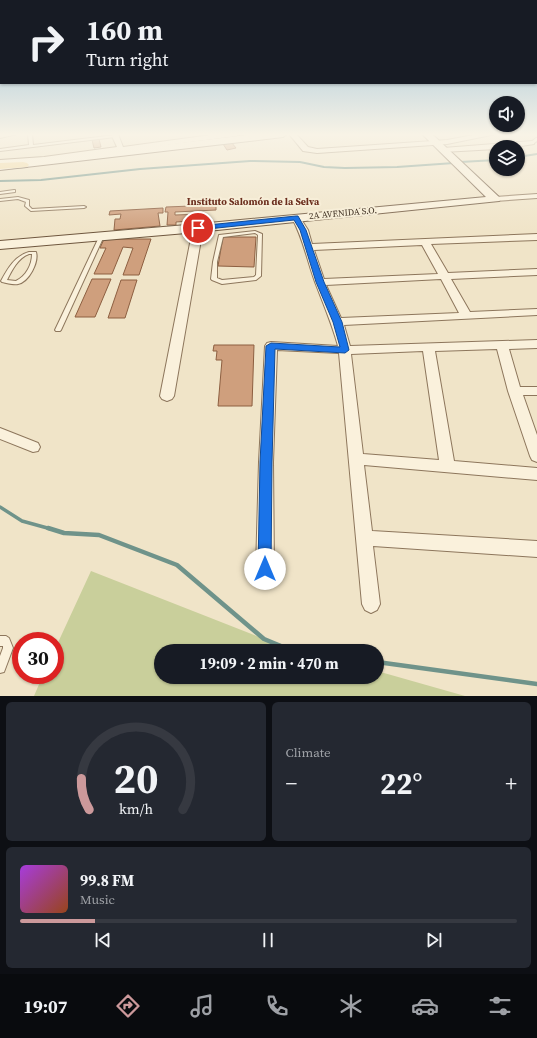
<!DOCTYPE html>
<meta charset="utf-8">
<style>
:root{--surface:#171b24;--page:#242831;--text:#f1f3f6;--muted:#9ea1a6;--line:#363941;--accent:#cc999b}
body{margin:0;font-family:"Source Serif 4",serif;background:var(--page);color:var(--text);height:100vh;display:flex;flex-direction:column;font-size:15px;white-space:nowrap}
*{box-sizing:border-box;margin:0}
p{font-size:13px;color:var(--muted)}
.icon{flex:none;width:22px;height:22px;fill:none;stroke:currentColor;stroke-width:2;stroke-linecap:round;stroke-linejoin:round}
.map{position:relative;height:696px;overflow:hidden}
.drawer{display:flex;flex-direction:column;gap:6px;padding:6px;background:#0d0f14;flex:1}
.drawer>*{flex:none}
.top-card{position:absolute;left:0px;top:0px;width:537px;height:84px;box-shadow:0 1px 3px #0004;background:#171b24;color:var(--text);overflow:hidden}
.buttons{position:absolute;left:489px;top:96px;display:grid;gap:8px}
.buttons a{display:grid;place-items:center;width:36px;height:36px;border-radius:50%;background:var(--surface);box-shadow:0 1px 3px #0004;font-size:20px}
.speed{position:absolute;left:12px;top:632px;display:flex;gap:8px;font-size:20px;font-weight:700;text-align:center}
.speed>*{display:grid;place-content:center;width:52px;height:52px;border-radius:50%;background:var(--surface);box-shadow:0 1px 3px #0004;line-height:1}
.speed .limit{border:6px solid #d22;background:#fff;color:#111}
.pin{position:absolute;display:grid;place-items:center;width:34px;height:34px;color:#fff;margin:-17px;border:2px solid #fff;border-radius:50%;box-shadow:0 1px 4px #0007}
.me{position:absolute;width:44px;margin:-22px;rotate:0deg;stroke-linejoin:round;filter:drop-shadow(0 0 3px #0008)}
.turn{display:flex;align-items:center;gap:14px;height:84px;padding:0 20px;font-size:18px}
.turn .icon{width:52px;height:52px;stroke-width:2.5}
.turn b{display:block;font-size:28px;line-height:34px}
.big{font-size:30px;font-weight:700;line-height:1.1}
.drawer .tile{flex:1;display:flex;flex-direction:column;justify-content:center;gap:6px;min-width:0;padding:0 14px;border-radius:6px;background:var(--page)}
.drawer .dial{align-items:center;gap:0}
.dial svg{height:104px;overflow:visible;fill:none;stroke:var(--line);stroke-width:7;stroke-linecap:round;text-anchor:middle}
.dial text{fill:var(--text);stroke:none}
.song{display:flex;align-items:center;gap:12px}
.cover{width:48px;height:48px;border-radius:6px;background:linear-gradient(135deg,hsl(280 70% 55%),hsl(20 70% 35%))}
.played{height:4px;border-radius:2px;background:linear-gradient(90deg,var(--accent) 15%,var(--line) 15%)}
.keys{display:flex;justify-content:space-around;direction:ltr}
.heat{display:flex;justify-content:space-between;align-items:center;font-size:22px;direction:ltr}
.drawer .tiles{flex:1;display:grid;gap:6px;grid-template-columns:1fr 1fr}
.tile:last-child{grid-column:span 2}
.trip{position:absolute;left:154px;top:644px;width:230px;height:40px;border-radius:20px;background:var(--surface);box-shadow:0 1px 3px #0004;font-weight:700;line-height:40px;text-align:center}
.menu{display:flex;height:64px;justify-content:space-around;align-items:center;background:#090b0e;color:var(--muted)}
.menu .icon{width:28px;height:28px}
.menu .on{color:var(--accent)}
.menu b{font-size:18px;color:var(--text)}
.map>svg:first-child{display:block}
.green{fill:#c9cf9b}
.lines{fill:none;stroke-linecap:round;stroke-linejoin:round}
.stream-far2{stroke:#6f938a;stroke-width:2}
.stream-far1{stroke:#6f938a;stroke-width:3.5}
.stream{stroke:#6f938a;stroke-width:4.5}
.building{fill:#cf9f7d;stroke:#8d5f41}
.lane-casing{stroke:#8d765c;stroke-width:2}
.street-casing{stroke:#8d765c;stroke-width:2}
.secondary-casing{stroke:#6f573f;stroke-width:2}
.primary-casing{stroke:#5b4430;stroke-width:2}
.lane{fill:#faf1dc;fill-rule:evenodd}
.street{fill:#faf1dc;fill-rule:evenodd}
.secondary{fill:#faf1dc;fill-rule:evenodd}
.primary{fill:#f3d9a0;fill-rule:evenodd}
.route{fill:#1a73e8;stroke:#114b97}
.labels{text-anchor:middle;stroke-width:4;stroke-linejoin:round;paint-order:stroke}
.far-street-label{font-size:9px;fill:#3d2e20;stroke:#f7eed8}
.far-neighbourhood-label{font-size:10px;font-weight:bold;fill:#6b2e1e;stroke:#f7eed8}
</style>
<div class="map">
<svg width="537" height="696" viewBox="0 0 537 696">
<rect width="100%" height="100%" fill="#f0e4c8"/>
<path class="green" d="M91,571L264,639L306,651H161V677H377V671L465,696H34L43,675H55V649Z"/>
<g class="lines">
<path class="stream-far2" d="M518,157L537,154
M460,162L496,160
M0,181L41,180L140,169L250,161L300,162L324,167L345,168L397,167L454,163"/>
<path class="stream-far1" d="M0,507L22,521L51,529"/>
<path class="stream" d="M48,528L64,533L99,535L177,565L264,639L293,651
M377,662L537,684"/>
</g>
<path class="building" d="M99,139L101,147L94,148L92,140Z
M232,143L236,148L227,150L223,144Z
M216,205V210L175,212V215L203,214V220L176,222V225H167L168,212H165L166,207Z
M163,208V213H158L160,226L114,230L115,219H120L121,214L109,215L110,211Z
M223,237H256L254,267L218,266Z
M104,239H151L139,275H123L133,248L123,247L112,274H94L106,248H100Z
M92,279H111L95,317H75Z
M121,280H137L125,318H108Z
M214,345H254L252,406H218L222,360H216L217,351H213Z"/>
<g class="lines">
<g class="lane-casing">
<path id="lane" d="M28,134H32L33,145L115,135L117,136L115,137L0,151V149L29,145Z
M536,138H537V141L533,144H531V142Z
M14,190H15V192L0,194V192Z
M18,197L29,200V206L32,209L84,206L86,207L84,208L31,211L25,206L26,202L18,199L0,201V199Z
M255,231L262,234L261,276L256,280L222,284L212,280L211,279L213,262L219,235ZM255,233L258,235L256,275L254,277L222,280L217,278V262L223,237Z
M100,235H102L104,236L61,330L60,331H56L55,330Z
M29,252H36C39,262 29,282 18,284C14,285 7,283 2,282L1,281C8,268 15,256 29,252ZM29,254H32C32,265 26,276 16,281L7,280C12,270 18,258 29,254Z
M0,636H6L9,638L13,648L4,672L0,673V656L3,648V646H0Z"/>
</g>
<g class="street-casing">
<path id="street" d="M0,134H17L0,138Z
M111,134H118L123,147L218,134H239L236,136L44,161L0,164V160L44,157L117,147Z
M289,134H296L308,147L317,149L447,140L479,134H496L447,144L317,153L303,151Z
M532,141L534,142V144L515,147H496V149L443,152L439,150L443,148Z
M537,194V198L495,201L491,199L495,197Z
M296,215L299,216L308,230L312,244L537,234V240L431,244L448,273L537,269V275L451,279L470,312L537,309V315L344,325L350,346L537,340V348L509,349L520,387H537V395H523L537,435V462L532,460L530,456L508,391L497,349L435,351L454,461L537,468V480L364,465L372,531L537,541V557L373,546L380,604L377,610L371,613L365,610L362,604L339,353L277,350L273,462L274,569L271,575L265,577L259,575L256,569L259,462L265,346L267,343L271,342L338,346C332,324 323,303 315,282C307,260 303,238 292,218ZM422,245L438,274L324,279L314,250ZM441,279L459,313L341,318L326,285ZM423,351L439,460L363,454L351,354Z
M198,225L203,228L174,396L172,399L167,401L162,399L160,396L193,228Z
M0,428L38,443L40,447L38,451L33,452L0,439Z"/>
</g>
<g class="secondary-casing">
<path id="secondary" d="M257,134H287L283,137L0,170V164Z
M422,134H432L499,197L501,199L499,201L198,232L0,249V241L198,224L486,197Z"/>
</g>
<g class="primary-casing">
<path id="primary" d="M23,162L27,163L29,165L27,167L0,169V163Z"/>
</g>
<use href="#lane" class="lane"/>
<use href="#street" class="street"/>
<use href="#secondary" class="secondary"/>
<use href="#primary" class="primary"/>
</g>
<linearGradient id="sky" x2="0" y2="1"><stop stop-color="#8fbad6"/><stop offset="0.58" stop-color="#f8f3e6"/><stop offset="1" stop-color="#f8f3e6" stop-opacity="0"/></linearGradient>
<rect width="537" height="232" fill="url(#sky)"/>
<path class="route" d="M296,216H298L306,230L324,282L342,322L349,350L345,353L275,349L272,462L271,569L269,573L265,575L260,573L258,569L260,462L266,346L271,343L340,347L333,322L316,282L300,230L294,220L198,230L195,228L198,226Z"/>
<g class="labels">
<g class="far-street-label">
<text transform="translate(343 213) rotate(-5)" y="3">2A AVENIDA S.O.</text>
</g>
<g class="far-neighbourhood-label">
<text x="253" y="205">Instituto Salomón de la Selva</text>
</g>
</g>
</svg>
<div class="buttons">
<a><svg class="icon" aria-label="sound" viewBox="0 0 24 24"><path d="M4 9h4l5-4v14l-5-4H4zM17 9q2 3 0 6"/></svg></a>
<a><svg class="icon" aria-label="layers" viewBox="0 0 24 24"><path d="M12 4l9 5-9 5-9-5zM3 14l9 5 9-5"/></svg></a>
</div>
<div class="speed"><div class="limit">30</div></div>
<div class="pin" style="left:198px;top:228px;background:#d93025"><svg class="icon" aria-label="arrive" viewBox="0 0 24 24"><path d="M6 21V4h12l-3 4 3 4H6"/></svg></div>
<svg class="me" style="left:265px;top:569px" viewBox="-20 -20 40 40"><circle r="19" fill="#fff"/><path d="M0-13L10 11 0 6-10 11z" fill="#1a73e8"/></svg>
<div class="trip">19:09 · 2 min · 470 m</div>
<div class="top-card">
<div class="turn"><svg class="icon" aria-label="right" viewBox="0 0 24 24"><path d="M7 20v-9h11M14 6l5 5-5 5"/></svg><div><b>160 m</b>Turn right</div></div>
</div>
</div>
<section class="drawer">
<div class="tiles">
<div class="tile dial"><svg viewBox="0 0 100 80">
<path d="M14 69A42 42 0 1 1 86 69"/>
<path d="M14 69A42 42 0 0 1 8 45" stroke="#cc999b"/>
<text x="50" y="56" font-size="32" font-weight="700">20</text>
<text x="50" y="72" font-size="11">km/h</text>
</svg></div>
<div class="tile"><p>Climate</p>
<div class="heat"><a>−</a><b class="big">22°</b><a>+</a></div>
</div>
<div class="tile">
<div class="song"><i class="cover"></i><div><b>99.8 FM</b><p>Music</p></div></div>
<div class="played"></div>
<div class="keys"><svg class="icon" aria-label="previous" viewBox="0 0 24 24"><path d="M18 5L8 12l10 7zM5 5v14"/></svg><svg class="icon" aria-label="pause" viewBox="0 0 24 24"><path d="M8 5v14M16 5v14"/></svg><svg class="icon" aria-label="next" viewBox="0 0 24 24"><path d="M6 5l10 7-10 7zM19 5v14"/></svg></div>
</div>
</div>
</section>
<nav class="menu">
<b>19:07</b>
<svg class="icon on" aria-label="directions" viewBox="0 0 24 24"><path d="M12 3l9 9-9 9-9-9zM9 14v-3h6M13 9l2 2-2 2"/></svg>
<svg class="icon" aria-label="music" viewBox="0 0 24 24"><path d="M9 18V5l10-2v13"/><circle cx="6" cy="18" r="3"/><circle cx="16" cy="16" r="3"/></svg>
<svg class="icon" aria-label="phone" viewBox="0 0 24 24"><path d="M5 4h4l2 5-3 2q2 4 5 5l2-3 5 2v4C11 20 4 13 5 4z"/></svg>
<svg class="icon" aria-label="climate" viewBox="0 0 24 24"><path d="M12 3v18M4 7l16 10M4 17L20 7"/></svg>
<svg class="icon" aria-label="car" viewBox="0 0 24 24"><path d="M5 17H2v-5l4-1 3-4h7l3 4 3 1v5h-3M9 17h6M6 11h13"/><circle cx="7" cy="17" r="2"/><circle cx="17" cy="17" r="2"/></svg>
<svg class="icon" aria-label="filters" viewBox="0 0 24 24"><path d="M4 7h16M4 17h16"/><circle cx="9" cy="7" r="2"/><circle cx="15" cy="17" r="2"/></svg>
</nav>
